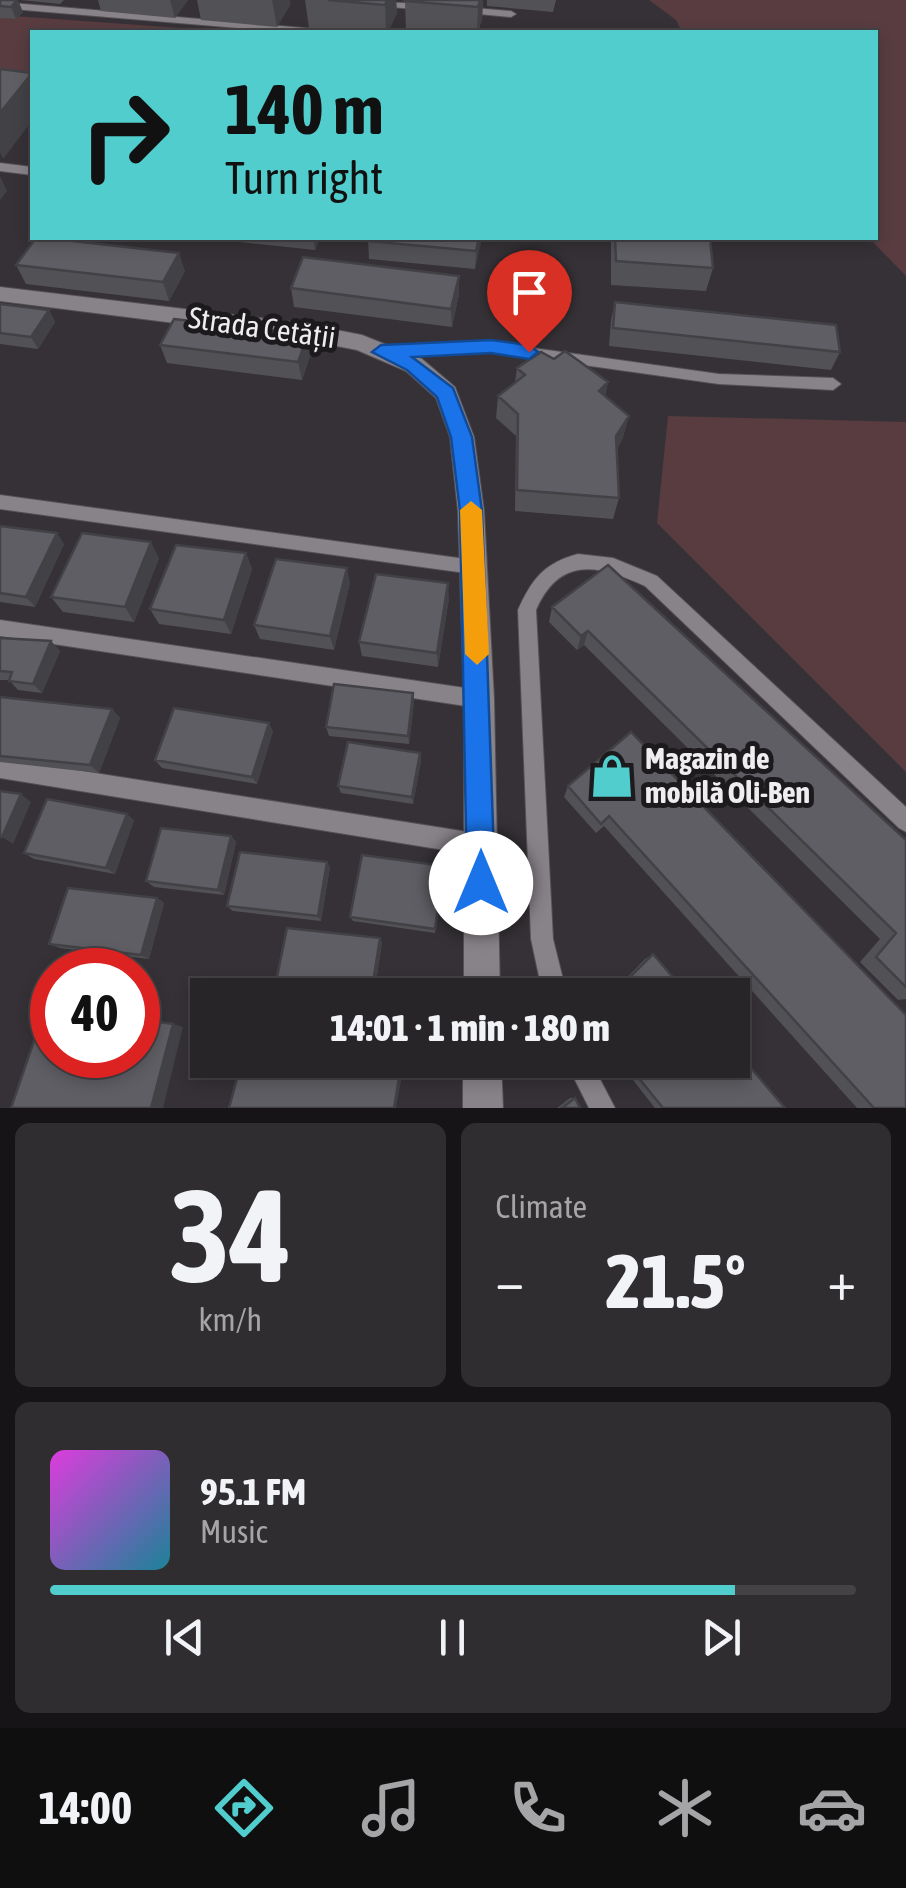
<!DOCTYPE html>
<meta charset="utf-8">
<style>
:root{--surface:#282528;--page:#302d30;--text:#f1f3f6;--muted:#a5a5a8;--line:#444245;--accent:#52cdcd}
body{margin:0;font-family:"Asap Condensed",sans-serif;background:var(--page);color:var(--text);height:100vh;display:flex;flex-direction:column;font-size:38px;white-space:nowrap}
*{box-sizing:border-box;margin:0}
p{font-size:32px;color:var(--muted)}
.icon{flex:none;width:55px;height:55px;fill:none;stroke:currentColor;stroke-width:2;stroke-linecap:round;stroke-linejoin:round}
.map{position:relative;height:1108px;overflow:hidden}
.side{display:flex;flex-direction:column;gap:15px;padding:15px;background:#161416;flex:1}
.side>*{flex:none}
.hud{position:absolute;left:30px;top:30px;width:848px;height:210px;border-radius:0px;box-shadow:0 5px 15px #0003,0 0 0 2px var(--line);background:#52cdcd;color:#111;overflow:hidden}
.speed{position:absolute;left:30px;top:948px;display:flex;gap:20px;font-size:50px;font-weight:700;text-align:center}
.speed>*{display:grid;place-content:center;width:130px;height:130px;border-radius:50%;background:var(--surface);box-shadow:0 5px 15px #0003,0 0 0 2px var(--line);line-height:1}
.speed .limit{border:15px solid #d22;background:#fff;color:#111}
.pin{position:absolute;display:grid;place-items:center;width:85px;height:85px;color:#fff;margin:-102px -42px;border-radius:50% 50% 50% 0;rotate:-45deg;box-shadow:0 0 10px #0007}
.pin .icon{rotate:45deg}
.me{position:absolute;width:110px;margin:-55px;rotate:0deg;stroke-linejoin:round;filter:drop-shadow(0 0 8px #0008)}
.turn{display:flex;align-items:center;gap:35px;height:210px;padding:0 30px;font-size:45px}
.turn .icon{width:130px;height:130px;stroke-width:2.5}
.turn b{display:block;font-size:70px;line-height:85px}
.big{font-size:75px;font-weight:800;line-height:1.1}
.side .widget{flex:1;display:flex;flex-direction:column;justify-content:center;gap:15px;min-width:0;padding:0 35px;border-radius:15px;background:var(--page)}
.side .dial{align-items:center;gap:0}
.dial b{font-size:130px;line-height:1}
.song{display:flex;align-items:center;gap:30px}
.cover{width:120px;height:120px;border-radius:15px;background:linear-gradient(135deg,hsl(300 70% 55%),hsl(190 70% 35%))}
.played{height:10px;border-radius:5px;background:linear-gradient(90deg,var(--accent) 85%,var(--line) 85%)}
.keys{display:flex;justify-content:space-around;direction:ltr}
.heat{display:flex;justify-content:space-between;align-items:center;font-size:55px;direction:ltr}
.side .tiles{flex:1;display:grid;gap:15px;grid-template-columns:1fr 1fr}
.widget:last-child{grid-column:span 2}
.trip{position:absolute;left:190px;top:978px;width:560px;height:100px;border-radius:0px;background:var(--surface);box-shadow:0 5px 15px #0003,0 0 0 2px var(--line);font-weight:800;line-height:100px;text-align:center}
.dock{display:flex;height:160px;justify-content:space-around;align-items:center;background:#100f10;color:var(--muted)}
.dock .icon{width:70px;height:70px}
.dock .selected{color:var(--accent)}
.dock b{font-size:45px;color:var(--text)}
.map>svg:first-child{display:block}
.green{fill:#583c40}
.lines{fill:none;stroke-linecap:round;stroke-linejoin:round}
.service-casing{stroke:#545054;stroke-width:2}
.tertiary-casing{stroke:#545054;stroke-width:2}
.service{fill:#888389;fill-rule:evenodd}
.tertiary{fill:#888389;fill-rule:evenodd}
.wall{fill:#525156}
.shaded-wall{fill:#424246}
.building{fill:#5f5e64;stroke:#424246;stroke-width:2.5}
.route{fill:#1a73e8;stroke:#114b97;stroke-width:2.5}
.slow{fill:#f59e0b}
.labels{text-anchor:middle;stroke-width:10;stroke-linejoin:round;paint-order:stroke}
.street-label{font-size:30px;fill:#f0edf0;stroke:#1c1a1c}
.poi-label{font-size:30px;font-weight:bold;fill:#f0edf0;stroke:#1c1a1c;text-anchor:start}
</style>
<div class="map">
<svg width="906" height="1108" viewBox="0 0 906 1108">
<rect width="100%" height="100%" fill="#353136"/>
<path class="green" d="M649,0H906V276L869,238H875V32H682L676,20Z
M0,15L236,32H32V87L0,84Z
M668,416L906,422V772L657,523Z"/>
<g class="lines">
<g class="service-casing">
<path id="service" d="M337,0L426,4L431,7L426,10L342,3Z
M0,2L316,29L321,32H285L0,8Z
M462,7L511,11L516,14L511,17L458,12L457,10Z
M0,163L32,167V175L0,171Z
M491,342L719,374L833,378L841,384L833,390L719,384L491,352L381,356L374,351L381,346Z
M0,495L473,560L479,562L482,567L479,572L473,574L0,509Z
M578,554L613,558L657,576L906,807V832L899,828L645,586C599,565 560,555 536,610L553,939L567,995H543L531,939L518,610C532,579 544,563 578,554Z
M0,620L479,690L486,693L489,699L486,705L479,708L0,636Z
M0,758L481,834L489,837L492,845L489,853L481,856L0,778Z
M565,1060H590L615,1108H589Z"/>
</g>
<g class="tertiary-casing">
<path id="tertiary" d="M0,287L301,323L362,335L422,359L455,387L474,437L484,511L494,699L500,995H464V699L458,511L450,437L436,398L406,371L357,350L301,339L0,301Z
M463,1060H501L503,1108H463Z"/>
</g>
<use href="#service" class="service"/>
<use href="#tertiary" class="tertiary"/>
</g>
<path class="wall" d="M0,0L23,12L16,19L0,18Z
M20,0H64L60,4Z
M98,0H188L175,18L101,11Z
M197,0H290V5L277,27L201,20Z
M305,0H396L397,13L388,32H354L309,28Z
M405,0H483L482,19L478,32H406Z
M487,0H556L553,12L487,6Z
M210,238H320L315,250L211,239Z
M368,238H481L475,269L369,259Z
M611,238H710L713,268L706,291L611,285Z
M16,265L185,271L169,301L26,284Z
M459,276V294L452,327L294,307L291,288Z
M615,302L840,352L831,370L609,346L611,320Z
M0,304L49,310L55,322L38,349L0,344Z
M308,335L311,353L302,380L167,363L160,345Z
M554,359L608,382L605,396L623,438L617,449L619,498L613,519L515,511L516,436L496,418L498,396L515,382L517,368Z
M0,526L64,544L35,607L0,602Z
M246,553L252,569L231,634L159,624L150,609Z
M159,558L134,622L63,612L51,597Z
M350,583L334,650L260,639L254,625Z
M449,598L438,667L362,656L359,642Z
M552,607L906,840V999L898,1000L860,962L880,939L584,645L577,650L549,622Z
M0,638L51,641L60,651L42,693L18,690L9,680H0Z
M413,693L414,702L409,744L329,736L326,727Z
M0,697L112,709L120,718L99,773L0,762Z
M273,731L257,784L162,768L155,760Z
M420,753L421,761L413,804L341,793L338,786Z
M568,786L906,1015V1108H857L604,826L596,833L564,797Z
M134,820L115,874L34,859L24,853Z
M231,836L236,842L224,895L154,887L146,881Z
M330,867L321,921L233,911L227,906Z
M444,872L435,933L353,921L350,917Z
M157,898L164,903L149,959L60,948L49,944Z
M382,942L374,995H326L280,990L275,987Z
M653,954L688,995H610L645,959Z
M600,1060H732L785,1108H655L625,1070L620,1076L613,1077Z
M570,1098H575L580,1108H557Z"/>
<path class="shaded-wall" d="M18,0L23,12L16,19L11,7Z
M170,0H188L175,18Z
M272,0H290V5L277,27Z
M387,0H396L397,13L388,32H386L385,5Z
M480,0H483L482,19L477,32L478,7Z
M32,73V121L3,159L0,152V113Z
M0,176L7,191L0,200Z
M313,238H320L315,250Z
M479,238H481V243L475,269L476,251Z
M179,253L185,271L169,301L163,282Z
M459,276V294L452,327L451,309Z
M49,310L55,322L38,349L31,337Z
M308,335L311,353L302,380L298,362Z
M608,382L603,404L599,391Z
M629,416L623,438L611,458L616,436Z
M57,533L64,544L35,607L26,597Z
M151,542L159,558L134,622L125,607Z
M246,553L252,569L231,634L224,620Z
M347,568L350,583L334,650L330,636Z
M448,583L449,598L438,667L437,653Z
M588,631L584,645L577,650L581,636Z
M51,641L60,651L42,693L33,684Z
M413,693L414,702L409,744L408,736Z
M112,709L120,718L99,773L90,765Z
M269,723L273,731L257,784L252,777Z
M420,753L421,761L413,804L412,797Z
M21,794L31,802L13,844L2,837Z
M127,814L134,820L115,874L106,868Z
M231,836L236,842L224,895L218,890Z
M327,862L330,867L321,921L318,916Z
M157,898L164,903L149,959L141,955Z
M380,938L382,942L374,995H371Z
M173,1024L183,1027L163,1108H151Z
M402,1060H405L396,1108H394Z"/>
<path class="building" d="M0,0H17L11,7L0,6Z
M328,0H387L385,5Z
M405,0H480L478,7L404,1Z
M0,69L32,73L0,113Z
M36,238H46L179,253L163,282L16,265Z
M368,238H479L476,251L367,241Z
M615,238H710L713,268L616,261Z
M303,257L459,276L451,309L291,288Z
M615,302L836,325L840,352L613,328Z
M0,304L49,310L31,337L0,333Z
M174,319L308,335L298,362L160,345Z
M565,351L608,382L599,391L629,416L616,436L619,498L517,490L518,414L498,396L525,375L517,368L541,352L554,359Z
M0,526L57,533L26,597L0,593Z
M82,533L151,542L125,607L51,597Z
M176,545L246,553L224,620L150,609Z
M276,559L347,568L330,636L254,625Z
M608,565L906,840V987L876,957L896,933L588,631L581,636L552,607Z
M376,574L448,583L437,653L359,642Z
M0,638L51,641L33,684L9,681L12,672L0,671Z
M334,684L413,693L408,736L326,727Z
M0,697L112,709L90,765L0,756Z
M174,708L269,723L252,777L155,760Z
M631,732L906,1015V1108H874L609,816L601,824L568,786Z
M348,742L420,753L412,797L338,786Z
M0,791L21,794L2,837H0Z
M47,799L127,814L106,868L24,853Z
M161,828L231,836L218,890L146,881Z
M240,852L327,862L318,916L227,906Z
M362,855L444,866L435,929L350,917Z
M68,888L157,898L141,955L49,944Z
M287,928L380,938L371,995H346L275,987Z
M653,954L688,995H612Z
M46,1006L52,1007V1055H138V1019L173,1024L151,1108H11Z
M732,1046L785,1108H663L629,1066L620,1076L607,1060H732Z
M242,1060H402L394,1108H229Z
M575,1098L580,1108H562Z"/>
<path class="route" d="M491,340L529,345L538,352L529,359L491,353L412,357L453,388L472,437L482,511L495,883L491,893L481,897L471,893L467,883L460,511L451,437L437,397L407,370L372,352L381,345Z"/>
<path class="slow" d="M471,501L482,510L489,654L477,665L465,654L460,510Z"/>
<defs>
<g id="shop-bare" transform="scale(3.45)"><path d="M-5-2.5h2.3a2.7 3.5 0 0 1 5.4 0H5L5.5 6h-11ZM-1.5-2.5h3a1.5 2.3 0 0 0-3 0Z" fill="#52cdcd" stroke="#1c1a1c" stroke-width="2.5" paint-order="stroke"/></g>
</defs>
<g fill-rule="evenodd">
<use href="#shop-bare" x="612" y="776"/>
</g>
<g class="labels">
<g class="street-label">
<text transform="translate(262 328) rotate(8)" y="10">Strada Cetății</text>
</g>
<g class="poi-label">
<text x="645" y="769">Magazin de<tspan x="645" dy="34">mobilă Oli-Ben</tspan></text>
</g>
</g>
</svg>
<div class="speed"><div class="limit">40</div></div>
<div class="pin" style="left:529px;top:352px;background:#d93025"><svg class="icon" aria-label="arrive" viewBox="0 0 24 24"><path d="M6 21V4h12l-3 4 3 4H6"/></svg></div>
<svg class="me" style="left:481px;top:883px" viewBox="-20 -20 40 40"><circle r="19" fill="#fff"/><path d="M0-13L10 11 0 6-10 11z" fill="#1a73e8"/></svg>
<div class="trip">14:01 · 1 min · 180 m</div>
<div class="hud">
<div class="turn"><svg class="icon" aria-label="right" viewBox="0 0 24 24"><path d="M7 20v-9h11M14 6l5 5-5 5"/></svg><div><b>140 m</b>Turn right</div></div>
</div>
</div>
<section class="side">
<div class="tiles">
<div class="widget dial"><b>34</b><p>km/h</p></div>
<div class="widget"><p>Climate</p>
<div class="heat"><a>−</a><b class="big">21.5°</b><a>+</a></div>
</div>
<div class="widget">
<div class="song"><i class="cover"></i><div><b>95.1 FM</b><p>Music</p></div></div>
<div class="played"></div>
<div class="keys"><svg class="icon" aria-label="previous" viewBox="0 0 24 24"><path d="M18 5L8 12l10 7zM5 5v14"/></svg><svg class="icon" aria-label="pause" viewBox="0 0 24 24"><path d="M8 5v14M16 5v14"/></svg><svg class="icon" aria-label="next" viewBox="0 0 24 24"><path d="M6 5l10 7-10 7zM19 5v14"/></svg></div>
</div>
</div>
</section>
<nav class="dock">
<b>14:00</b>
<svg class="icon selected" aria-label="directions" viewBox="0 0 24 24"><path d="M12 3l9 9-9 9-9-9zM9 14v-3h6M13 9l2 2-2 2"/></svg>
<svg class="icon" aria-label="music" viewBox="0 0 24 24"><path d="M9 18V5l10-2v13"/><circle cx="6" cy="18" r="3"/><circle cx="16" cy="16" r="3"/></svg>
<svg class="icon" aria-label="phone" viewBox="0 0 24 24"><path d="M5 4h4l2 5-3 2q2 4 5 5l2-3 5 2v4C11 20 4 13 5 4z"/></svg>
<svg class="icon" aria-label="climate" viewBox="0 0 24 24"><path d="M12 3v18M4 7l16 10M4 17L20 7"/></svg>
<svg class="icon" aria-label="car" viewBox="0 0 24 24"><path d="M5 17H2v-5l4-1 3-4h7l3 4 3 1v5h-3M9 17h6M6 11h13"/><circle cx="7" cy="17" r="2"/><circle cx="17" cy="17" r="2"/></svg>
</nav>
